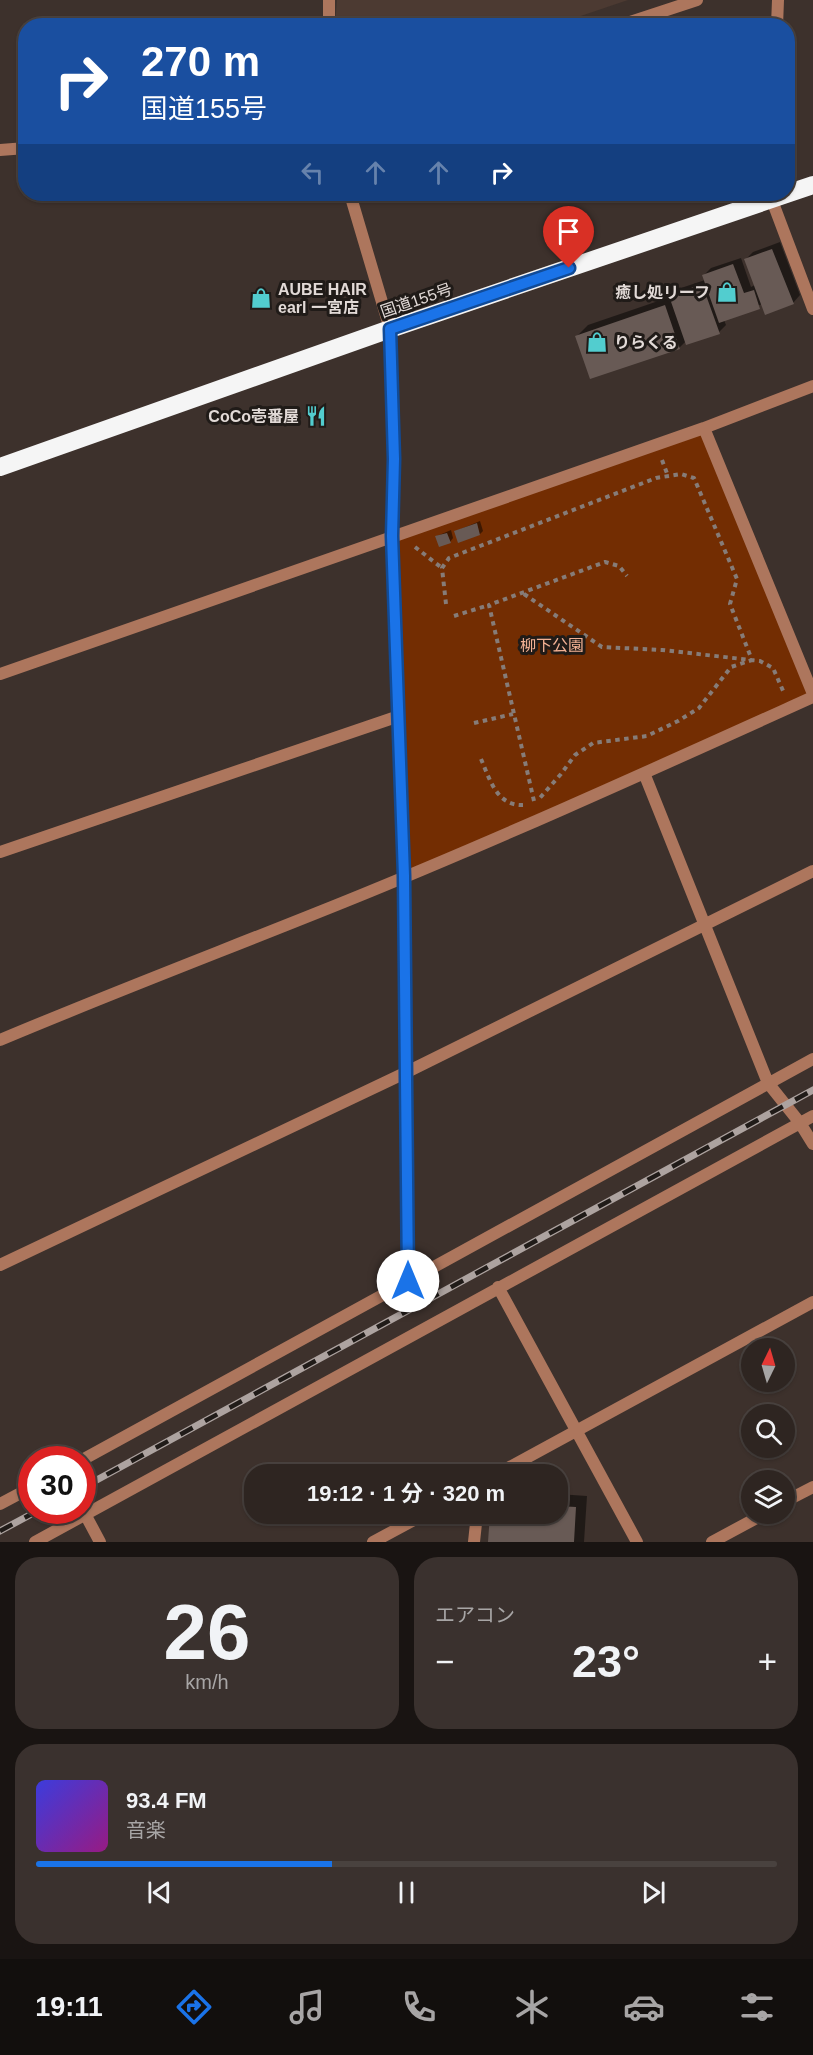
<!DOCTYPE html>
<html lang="ja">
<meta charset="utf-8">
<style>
:root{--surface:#2e2521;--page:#3a312e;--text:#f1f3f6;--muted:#a7a5a5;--line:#49423f;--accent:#1a73e8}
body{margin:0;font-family:Helvetica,"Noto Sans JP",sans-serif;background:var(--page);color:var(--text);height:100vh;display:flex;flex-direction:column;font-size:22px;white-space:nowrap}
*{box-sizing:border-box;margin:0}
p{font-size:20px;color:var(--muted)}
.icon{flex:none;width:33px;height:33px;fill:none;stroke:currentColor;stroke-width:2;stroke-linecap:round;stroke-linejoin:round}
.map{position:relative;height:1542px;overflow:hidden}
.details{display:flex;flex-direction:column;gap:15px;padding:15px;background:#191412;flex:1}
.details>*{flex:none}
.top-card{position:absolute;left:18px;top:18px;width:777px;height:183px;border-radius:24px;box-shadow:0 2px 4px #0004,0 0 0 2px var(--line);background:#1a4fa0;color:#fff;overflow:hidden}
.needle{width:39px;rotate:5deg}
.fabs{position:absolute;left:741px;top:1338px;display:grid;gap:12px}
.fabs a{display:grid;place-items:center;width:54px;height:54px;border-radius:50%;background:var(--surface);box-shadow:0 2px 4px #0004,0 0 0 2px var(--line);font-size:30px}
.speed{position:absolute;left:18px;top:1446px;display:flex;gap:12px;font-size:30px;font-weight:700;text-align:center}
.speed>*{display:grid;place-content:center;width:78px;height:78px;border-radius:50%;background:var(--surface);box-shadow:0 2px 4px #0004,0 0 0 2px var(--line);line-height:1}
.speed .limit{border:9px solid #d22;background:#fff;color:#111}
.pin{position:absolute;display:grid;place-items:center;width:51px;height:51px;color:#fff;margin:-62px -26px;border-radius:50% 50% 50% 0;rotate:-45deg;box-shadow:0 0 6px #0007}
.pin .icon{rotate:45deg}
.me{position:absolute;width:66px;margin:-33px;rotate:0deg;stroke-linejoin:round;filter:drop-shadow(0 0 4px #0008)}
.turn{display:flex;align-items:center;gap:21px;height:126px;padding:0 24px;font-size:27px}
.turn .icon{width:78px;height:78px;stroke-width:2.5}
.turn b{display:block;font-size:42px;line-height:51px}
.lanes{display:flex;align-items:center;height:57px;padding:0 24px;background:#0003;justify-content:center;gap:30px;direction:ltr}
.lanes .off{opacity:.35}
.big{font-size:45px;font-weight:700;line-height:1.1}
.details .tile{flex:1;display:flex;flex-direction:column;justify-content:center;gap:9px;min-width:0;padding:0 21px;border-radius:24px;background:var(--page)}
.details .dial{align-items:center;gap:0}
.dial b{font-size:78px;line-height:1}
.song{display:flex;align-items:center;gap:18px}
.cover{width:72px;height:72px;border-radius:9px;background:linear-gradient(135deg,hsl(240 70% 55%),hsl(310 70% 35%))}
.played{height:6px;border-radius:3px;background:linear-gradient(90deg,var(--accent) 40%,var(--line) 40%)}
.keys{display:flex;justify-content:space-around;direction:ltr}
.heat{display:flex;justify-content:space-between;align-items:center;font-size:33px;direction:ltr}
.details .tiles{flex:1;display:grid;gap:15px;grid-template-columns:1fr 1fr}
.tile:last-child{grid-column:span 2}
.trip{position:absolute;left:244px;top:1464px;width:324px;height:60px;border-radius:24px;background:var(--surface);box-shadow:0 2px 4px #0004,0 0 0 2px var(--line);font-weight:700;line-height:60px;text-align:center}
.tabs{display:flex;height:96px;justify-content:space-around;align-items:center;background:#120f0d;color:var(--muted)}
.tabs .icon{width:42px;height:42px}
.tabs .active{color:var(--accent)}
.tabs b{font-size:27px;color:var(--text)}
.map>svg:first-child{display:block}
.built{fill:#4c3a32}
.green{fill:#732d02}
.shadow{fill:#0007}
.building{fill:#685a55}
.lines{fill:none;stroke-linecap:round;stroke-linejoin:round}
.path{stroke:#867c78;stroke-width:4;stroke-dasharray:4.5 4.5;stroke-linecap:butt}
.street{stroke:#ad765d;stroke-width:12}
.highway{stroke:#f5f5f5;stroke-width:18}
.rail-casing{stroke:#ada3a0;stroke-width:7}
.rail{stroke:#201b18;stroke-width:4.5;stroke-dasharray:14;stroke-linecap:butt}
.route-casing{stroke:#114b97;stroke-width:15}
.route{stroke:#1a73e8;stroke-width:10}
.labels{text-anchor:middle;stroke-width:6;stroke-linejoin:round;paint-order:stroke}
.poi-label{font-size:16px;font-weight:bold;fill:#e2dad7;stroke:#201b18;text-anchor:start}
.street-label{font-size:16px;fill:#e2dad7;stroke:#201b18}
.park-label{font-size:16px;fill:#f3b194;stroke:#201b18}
</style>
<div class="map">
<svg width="813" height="1542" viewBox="0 0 813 1542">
<rect width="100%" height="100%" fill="#3d312c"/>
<path class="built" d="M337,0H628L554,25H335Z"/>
<path class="green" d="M703,433L809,696L407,872L396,540Z"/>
<path class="shadow" d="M780,242L800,295L793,303L762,304L724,320L726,325L719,332L686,341L679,348L577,336L588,325L670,297L678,289L705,280L703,276L711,268L741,258L751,287L755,285L745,260L753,252Z
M480,521L483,531L480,534L456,531Z
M451,530L453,538L450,542L437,536Z
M558,1494L587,1496L584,1542H489L491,1514H558Z"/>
<path class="building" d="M772,249L794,304L765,315L744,259Z
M733,264L744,293L754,290L760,309L719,323L702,275Z
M702,284L720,334L686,345L669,296Z
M665,305L680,349L590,379L575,336Z
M477,523L480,535L458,543L454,531Z
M447,533L451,543L439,547L435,536Z
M558,1506L576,1507L574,1542H488L490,1514H558Z"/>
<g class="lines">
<path class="path" d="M788,140L793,34
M662,460L668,476
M415,547L442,568
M524,594L602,647L662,650L760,661L773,668L784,693
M446,604L442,568L449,558L656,478L681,474L694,478L737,579L730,604L752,660L731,667L699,708L678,721L647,736L593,743L575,755L561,774L539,799
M454,616L489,605
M474,723L513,714
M481,759C490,780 497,806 523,805
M534,801L489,605L605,562L619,566L627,576"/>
<path class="street" d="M329,26V0
M618,26L697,0
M777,26L778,0
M0,150L26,148
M350,194L390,329L394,459L392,536L404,876L408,1281
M770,195L813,309
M704,428L813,694
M0,674L704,428L813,386
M644,773L768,1083L800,1123L813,1144
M0,852L399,716
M0,1040C114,992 230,948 344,902C502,838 658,767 813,697
M0,1265L407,1072L813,871
M498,1287L637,1542
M82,1460L813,1059
M497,1474L813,1302
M784,1502L813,1487
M0,1504L32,1487
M85,1514L100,1542
M35,1542L813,1116
M373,1542L425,1514
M474,1542L477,1514
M712,1542L764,1514"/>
<path class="highway" d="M0,467L390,329L813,185"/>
<g class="rail-casing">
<path id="rail" d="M82,1488L813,1090
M0,1531L39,1510"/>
</g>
<use href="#rail" class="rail"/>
</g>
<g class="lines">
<g class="route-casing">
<path id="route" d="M408,1281L404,876L392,536L394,459L390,329L569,268"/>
</g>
<use href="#route" class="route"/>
</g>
<defs>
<g id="shop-bare" transform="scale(1.62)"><path d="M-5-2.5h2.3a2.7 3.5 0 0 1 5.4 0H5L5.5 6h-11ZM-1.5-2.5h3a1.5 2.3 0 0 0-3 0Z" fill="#52cdcf" stroke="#201b18" stroke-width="2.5" paint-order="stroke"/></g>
<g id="restaurant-bare" transform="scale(1.62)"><path d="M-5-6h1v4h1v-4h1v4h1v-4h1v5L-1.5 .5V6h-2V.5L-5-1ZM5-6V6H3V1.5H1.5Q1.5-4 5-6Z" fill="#52cdcf" stroke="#201b18" stroke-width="2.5" paint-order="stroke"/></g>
</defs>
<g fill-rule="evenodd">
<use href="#shop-bare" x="727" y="292"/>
<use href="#shop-bare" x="261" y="298"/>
<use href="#shop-bare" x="597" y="342"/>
<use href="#restaurant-bare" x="316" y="416"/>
</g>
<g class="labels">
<g class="poi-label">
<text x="278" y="295">AUBE HAIR<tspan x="278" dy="18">earl 一宮店</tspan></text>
<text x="710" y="298" text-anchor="end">癒し処リーフ</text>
<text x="614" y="348">りらくる</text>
<text x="299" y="422" text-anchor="end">CoCo壱番屋</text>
</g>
<g class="street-label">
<text transform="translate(416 300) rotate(-19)" y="6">国道155号</text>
</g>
<g class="park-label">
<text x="552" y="651">柳下公園</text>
</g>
</g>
</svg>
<div class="fabs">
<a><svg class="needle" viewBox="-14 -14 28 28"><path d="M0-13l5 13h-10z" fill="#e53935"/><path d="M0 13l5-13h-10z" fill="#a7a5a5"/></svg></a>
<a><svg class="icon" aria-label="search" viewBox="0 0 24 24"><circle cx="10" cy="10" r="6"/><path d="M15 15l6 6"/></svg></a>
<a><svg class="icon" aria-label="layers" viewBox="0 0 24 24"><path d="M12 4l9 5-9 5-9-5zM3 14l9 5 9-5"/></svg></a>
</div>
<div class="speed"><div class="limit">30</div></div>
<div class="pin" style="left:569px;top:268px;background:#d93025"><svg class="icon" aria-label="arrive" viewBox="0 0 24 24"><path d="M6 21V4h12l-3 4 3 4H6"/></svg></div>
<svg class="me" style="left:408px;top:1281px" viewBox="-20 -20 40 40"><circle r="19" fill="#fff"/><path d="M0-13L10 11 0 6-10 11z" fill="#1a73e8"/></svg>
<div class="trip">19:12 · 1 分 · 320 m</div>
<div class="top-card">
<div class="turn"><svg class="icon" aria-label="right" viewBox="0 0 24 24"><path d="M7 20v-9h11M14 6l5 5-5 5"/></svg><div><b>270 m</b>国道155号</div></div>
<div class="lanes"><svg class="icon off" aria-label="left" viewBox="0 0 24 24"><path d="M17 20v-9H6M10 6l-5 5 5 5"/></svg><svg class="icon off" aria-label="ahead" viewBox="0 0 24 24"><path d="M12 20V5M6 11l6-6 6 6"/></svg><svg class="icon off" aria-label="ahead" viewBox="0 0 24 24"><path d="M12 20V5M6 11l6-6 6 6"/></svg><svg class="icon" aria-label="right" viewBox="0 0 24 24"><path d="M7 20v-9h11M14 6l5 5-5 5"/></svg></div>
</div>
</div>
<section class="details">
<div class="tiles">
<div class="tile dial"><b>26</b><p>km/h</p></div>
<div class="tile"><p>エアコン</p>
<div class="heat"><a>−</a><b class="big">23°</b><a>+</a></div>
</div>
<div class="tile">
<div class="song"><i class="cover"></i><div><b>93.4 FM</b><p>音楽</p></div></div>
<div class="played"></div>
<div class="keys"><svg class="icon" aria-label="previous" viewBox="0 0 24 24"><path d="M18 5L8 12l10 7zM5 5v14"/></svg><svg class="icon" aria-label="pause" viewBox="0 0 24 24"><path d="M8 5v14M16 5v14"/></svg><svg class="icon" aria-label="next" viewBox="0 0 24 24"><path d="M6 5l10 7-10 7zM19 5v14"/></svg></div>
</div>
</div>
</section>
<nav class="tabs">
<b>19:11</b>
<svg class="icon active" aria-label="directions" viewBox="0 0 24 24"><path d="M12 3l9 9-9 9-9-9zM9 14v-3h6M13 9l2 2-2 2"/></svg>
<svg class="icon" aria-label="music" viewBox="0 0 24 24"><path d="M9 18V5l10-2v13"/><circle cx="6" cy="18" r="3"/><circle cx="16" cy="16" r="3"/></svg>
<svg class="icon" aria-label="phone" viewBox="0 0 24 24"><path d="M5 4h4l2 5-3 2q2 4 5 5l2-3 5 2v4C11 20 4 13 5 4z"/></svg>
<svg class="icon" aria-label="climate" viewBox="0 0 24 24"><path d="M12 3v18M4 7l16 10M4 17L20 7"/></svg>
<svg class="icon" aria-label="car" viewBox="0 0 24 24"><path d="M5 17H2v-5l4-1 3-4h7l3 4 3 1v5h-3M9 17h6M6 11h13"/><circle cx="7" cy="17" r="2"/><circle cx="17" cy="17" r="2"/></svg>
<svg class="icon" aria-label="filters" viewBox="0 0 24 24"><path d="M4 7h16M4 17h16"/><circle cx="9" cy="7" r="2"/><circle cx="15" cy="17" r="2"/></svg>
</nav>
